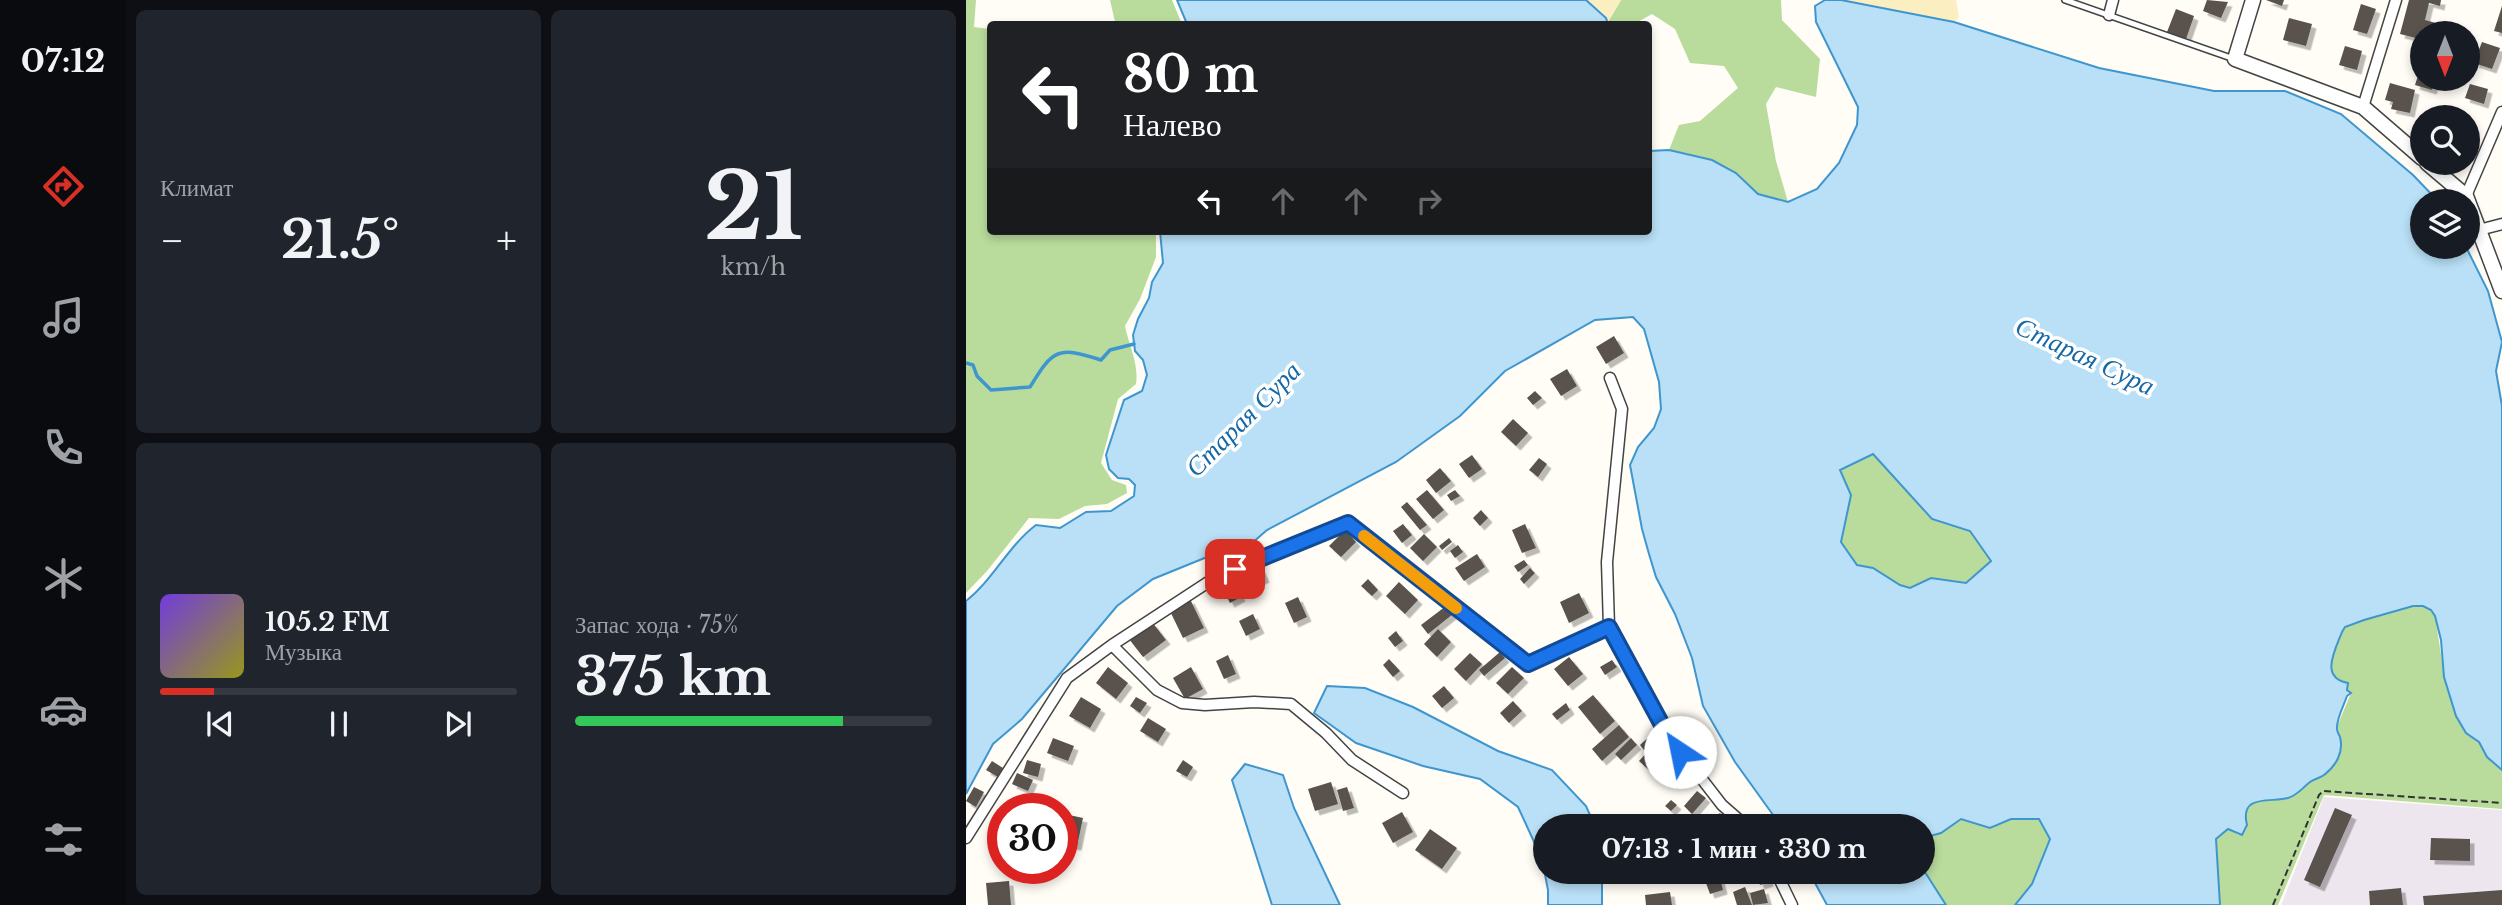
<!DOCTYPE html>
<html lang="ru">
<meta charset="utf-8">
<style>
:root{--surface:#171b24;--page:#20242c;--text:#f1f3f6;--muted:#9ea1a6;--line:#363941;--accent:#d93025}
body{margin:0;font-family:"Libre Baskerville",serif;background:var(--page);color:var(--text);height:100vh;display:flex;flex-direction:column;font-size:26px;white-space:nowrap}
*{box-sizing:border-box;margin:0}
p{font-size:23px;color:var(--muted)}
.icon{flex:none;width:38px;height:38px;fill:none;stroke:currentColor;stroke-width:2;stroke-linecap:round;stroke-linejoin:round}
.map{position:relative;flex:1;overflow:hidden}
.drawer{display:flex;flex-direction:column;gap:10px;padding:10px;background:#0d0f14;width:840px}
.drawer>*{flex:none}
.top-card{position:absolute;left:21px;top:21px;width:665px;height:214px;border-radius:7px;box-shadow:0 4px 10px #0003;background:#202124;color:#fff;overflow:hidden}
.needle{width:46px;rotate:180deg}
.controls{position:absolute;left:1444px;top:21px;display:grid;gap:14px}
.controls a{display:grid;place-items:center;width:70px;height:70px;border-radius:50%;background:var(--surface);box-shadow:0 4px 10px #0003;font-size:35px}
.speed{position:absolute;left:21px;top:793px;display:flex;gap:14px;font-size:35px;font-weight:700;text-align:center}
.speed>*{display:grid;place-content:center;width:91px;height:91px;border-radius:50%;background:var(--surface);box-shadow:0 4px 10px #0003;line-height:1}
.speed .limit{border:10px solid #d22;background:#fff;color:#111}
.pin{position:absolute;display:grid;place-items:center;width:60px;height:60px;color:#fff;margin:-30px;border-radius:14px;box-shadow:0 4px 10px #0006}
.me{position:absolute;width:77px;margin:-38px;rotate:326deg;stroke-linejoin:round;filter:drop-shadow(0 0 5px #0008)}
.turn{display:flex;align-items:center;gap:24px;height:147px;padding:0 21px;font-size:32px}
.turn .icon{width:91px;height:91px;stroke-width:2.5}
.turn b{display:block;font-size:49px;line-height:60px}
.lanes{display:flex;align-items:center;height:66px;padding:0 21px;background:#0003;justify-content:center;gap:35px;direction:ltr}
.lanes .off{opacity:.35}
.big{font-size:52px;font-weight:800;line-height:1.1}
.drawer .card{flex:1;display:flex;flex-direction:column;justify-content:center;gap:10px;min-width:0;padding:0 24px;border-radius:10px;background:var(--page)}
.drawer .dial{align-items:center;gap:0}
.dial b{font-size:91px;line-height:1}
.song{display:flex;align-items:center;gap:21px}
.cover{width:84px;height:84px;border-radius:10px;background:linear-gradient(135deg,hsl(260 70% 55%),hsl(60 70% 35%))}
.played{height:7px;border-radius:4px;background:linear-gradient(90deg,var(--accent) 15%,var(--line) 15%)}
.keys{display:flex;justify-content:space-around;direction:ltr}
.heat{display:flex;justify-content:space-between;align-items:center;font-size:38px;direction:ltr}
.charge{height:10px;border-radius:5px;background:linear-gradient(90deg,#34c759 75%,var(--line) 0)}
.drawer .tiles{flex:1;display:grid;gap:10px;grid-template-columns:repeat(2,1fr)}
.trip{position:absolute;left:567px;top:814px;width:402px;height:70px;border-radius:35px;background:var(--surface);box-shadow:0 4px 10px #0003;font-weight:800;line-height:70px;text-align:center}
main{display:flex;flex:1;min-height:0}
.tab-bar{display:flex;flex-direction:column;width:126px;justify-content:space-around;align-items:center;background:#090b0e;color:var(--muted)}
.tab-bar .icon{width:49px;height:49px}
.tab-bar .active{color:var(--accent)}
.tab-bar b{font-size:32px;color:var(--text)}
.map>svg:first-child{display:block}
.industrial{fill:#eee6ef}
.forest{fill:#b9dc9c}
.sand{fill:#fbeec1}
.water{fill:#b9e0f7;stroke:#3f96cf;stroke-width:2;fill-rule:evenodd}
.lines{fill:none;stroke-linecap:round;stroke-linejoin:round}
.stream{stroke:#3f96cf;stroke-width:3.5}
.building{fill:#5a524d;filter:url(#shadow)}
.service-casing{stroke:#444;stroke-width:8}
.minor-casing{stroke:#444;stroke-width:13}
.tertiary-casing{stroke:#444;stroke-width:17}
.path{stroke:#333;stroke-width:2;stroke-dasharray:7 3.5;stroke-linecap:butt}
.service{stroke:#fff;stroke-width:5}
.minor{stroke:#fff;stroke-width:10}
.tertiary{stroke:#fff;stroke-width:14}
.route-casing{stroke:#114b97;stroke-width:18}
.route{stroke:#1a73e8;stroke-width:12}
.slow{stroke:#f59e0b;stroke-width:12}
.labels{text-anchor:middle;stroke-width:7;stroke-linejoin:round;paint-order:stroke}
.water-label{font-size:26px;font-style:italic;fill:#1768a6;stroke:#fff}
</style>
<main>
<nav class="tab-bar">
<b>07:12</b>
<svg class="icon active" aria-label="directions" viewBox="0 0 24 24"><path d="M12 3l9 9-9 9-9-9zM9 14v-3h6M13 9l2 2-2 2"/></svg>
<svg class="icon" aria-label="music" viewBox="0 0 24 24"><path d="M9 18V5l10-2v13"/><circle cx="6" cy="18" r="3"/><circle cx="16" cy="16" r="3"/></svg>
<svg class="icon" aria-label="phone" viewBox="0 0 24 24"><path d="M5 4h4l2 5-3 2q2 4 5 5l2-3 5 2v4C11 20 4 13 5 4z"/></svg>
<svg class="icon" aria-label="climate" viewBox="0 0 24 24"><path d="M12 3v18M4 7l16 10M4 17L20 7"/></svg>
<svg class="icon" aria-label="car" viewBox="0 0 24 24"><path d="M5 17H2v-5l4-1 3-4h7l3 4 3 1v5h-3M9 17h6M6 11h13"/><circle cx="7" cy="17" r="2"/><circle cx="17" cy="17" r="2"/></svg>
<svg class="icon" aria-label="filters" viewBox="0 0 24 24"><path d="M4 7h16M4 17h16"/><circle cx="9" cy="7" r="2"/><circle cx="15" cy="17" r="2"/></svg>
</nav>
<section class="drawer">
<div class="tiles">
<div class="card"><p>Климат</p>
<div class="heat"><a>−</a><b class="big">21.5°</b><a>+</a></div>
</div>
<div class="card dial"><b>21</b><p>km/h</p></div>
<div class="card">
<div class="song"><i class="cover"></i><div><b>105.2 FM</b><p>Музыка</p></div></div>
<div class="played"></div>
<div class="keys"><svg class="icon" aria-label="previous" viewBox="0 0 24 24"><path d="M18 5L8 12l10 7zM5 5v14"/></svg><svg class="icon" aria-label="pause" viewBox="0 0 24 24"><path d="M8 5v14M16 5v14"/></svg><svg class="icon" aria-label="next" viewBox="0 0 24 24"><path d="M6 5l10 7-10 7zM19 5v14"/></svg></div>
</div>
<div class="card"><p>Запас хода · 75%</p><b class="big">375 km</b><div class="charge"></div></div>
</div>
</section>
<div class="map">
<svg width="1536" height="905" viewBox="0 0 1536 905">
<defs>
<filter id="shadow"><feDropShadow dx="4.5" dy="4.5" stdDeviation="0" flood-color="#0004"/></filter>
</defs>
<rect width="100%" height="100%" fill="#fffdf5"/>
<path class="industrial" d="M1358,797L1536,810V905H1315Z"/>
<path class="forest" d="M0,0H10L8,27L24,29V231H190V257L174,299L159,326C163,346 173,364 170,384L152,399L135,463L146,480L160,485L161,493L141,504L119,506L93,519L63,518L21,571L0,593Z
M144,0H206L216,24H147L149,22Z
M655,0H815L816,20L854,59L850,97L810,87L800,104L810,161L822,202L792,194L770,173L746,160L703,150L713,125L734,121L772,88L758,66L724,63L709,29L686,14L668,24H645L642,22Z
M907,454L966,519L1004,531L1025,560L1000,583L965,578L945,588L934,585L907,568L891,565L875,542L885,495L874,470Z
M1447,606C1457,606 1463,607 1469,616L1476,661L1490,716L1500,733L1513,742L1521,757L1536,770V809L1358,795L1312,905H1254L1250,839L1262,829L1273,835C1277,824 1279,809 1289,802C1300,796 1311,801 1321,798C1331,796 1336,789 1343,783C1347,780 1353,779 1357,776C1373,765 1381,745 1370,729L1385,693L1381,690L1379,682L1373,683C1358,669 1369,648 1376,632C1386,617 1429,612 1447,606Z
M995,818L1024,828L1045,818H1073L1084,839L1066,884L1049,905H980L957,869V838L975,833Z"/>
<path class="sand" d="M609,0H655L642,22L639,18Z
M875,0H990L993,17L988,22Z"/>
<path class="water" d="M211,0H620L640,18L642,24H221Z
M859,0H875L988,22L1133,68L1248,91H1319L1375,114L1447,175L1472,201H1456V247H1500L1522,291L1536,342L1530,371L1536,406V770L1521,757L1513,742L1500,733L1490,716L1478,677L1475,640L1469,616L1465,610L1457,606H1447L1398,620L1379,627L1376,632C1368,652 1354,678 1382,683L1381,690L1385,693L1381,696C1378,705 1371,718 1371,727C1370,731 1373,734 1374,737C1378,752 1370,766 1358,775C1354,778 1348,779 1344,782C1336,788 1332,795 1322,798C1306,803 1273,793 1281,825L1276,835L1262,829L1250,839L1254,905H1049L1066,884L1084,839L1073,819H1045L1024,828L995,819L975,833L957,838V826H815L769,762L737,706L726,658L709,614L690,577L683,554L676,529L664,465L672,447L688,428L695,409L693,382L678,329L667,317L629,320L539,371L494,416L430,462L301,530L286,543L241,557L187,579L151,606L56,719L27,744L0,794V601C27,580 42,546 70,525L94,528L120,512L145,511L168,496L169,485L163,479L152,478L143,469L140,455L158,400L176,391L181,375L177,360L169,351L167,335L172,319L183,298L186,282L197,263L194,231H682L683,151L703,150L746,160L770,173L792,194L822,202L851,189L873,163L891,125L892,107L850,22L849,6ZM907,454L966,519L1004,531L1025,561L1000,583L965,578L944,588L934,585L907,568L891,565L875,542L885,495L874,470Z
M361,686L399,688L447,707L532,751L586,770L620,806L629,826H579V872H636V905H582V890L576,859L552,807L514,779L457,766L390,743L348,713Z
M279,764L317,775L328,808L374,905H306L266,780Z
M957,869L980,905H861L843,872H957Z"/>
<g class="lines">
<path class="stream" d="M0,363L7,365L11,376L25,390L64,387C87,349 92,346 135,360L144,350L168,344"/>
</g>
<path class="building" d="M1241,0L1262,2L1255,18L1237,11Z
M1300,0H1318L1316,6Z
M1443,0H1475L1474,6L1463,3L1459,20L1470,23L1468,33H1456L1454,39L1434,34Z
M1395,4L1410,9L1401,34L1387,30Z
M1536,6V33L1528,31Z
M1210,9L1228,16L1220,39L1201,32Z
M1323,18L1346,24L1340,46L1317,40Z
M1516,42L1534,48L1526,69L1508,63Z
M1379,46L1396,51L1391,70L1373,65Z
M1456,63V79H1470L1466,90L1449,85Z
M1424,83L1449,90L1444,113L1425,109L1427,102L1419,100Z
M1504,84L1522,89L1518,104L1499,98Z
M648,336L658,353L640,364L630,347Z
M601,369L611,386L595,396L584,379Z
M569,391L576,398L567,405L561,398Z
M547,419L562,433L550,446L535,432Z
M506,455L516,469L503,478L493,464Z
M573,458L581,464L572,477L563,470Z
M474,468L485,481L470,493L460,480Z
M461,490L478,510L467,519L450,499Z
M489,490L494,496L485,501L481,495Z
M441,502L461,525L454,530L435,507Z
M515,510L522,518L514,526L507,518Z
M437,524L446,535L436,543L427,531Z
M559,524L570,548L556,553L546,530Z
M379,530L390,542L375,557L363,546Z
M458,534L471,547L457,561L444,548Z
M483,538L486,542L476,550L473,546Z
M492,545L497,552L489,558L484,551Z
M511,554L519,567L498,581L489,568Z
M558,560L562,565L552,572L548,566Z
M292,562L299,578L284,585L277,569Z
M564,568L569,573L558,584L554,579Z
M402,579L412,590L406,596L395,586Z
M268,581L275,597L264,603L256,587Z
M433,582L452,600L439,614L420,596Z
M613,593L623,613L603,623L594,602Z
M332,597L341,617L328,623L319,603Z
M224,599L238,628L217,638L203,609Z
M480,606L487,614L462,634L455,625Z
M287,614L294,629L280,636L273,621Z
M186,622L200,640L177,657L163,639Z
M472,629L485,642L471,657L458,644Z
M430,631L437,641L429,647L422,638Z
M534,652L539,658L518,676L513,670Z
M504,653L516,664L500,681L488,669Z
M262,655L270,674L258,679L250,661Z
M603,657L617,674L602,686L588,669Z
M423,659L434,671L427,677L417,665Z
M646,660L651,667L639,675L634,667Z
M142,667L162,683L150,699L130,683Z
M225,667L237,689L219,699L207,678Z
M546,667L558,678L542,694L530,683Z
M478,686L488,698L476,708L466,696Z
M627,695L649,721L634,734L612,707Z
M115,697L135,709L124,728L103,716Z
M170,697L181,703L174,713L164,706Z
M547,701L556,711L543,723L534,713Z
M600,703L604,710L591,720L586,714Z
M182,718L200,729L192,742L174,731Z
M653,725L663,737L636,761L626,749Z
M687,733L691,738L678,750L674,745Z
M87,738L108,746L102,761L81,753Z
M665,738L671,745L655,760L649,754Z
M686,747L698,758L685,772L673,761Z
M61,760L75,764L72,777L57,773Z
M217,760L227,767L221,777L210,771Z
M26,761L37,768L32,777L20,770Z
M51,773L67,780L62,791L46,784Z
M365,782L372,804L349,811L342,789Z
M8,787L18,792L10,807L0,801Z
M381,787L388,808L377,811L371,790Z
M731,791L740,798L726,814L718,806Z
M705,800L711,805L705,811L699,806Z
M1369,808L1386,815L1354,887L1338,880Z
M436,812L447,832L427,843L416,823Z
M754,813L763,826H741L739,823Z
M103,815L117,818L111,846L98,844Z
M464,829L491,848L476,869L449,850Z
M1465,838L1504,839V861L1464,860Z
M672,872H691L692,876L673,878Z
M789,872H800L803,882L794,885Z
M754,878L757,890L744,894L740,883Z
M43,881L45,905H22L20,883Z
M779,887L786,905H771L767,892Z
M1435,888L1437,905H1404L1403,891Z
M798,889L802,903L787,905L784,893Z
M1536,890V905H1458L1457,896Z
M704,892L706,905H680L679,895Z"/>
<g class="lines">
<g class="service-casing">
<path id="service" d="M1099,0L1268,59"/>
</g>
<g class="minor-casing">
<path id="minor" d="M1143,15L1147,0
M1397,107L1430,0
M1500,196L1536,112
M1513,230L1536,224
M644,378L656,409L641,562L643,627L701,734L756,805L780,826
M146,645L191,690L216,703L239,705L288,702L325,704L360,733L386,760L437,793
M0,838L101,678L146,645L247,579L382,523L562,664L643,627
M810,872L826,905"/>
</g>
<g class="tertiary-casing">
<path id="tertiary" d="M1287,0L1269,59L1397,107L1456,158
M1461,163L1500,196L1536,291"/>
</g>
<path class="path" d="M1307,905L1353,795L1357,791L1536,803"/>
<use href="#service" class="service"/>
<use href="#minor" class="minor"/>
<use href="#tertiary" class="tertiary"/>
</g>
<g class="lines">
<g class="route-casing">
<path id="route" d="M269,569L382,523L562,664L643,627L701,734L714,752"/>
</g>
<use href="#route" class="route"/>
<path class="slow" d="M398,536L490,608"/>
</g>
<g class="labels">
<g class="water-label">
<text transform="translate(1119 356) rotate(25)" y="9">Старая Сура</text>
<text transform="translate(277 419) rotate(-45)" y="9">Старая Сура</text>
</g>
</g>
</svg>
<div class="controls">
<a><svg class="needle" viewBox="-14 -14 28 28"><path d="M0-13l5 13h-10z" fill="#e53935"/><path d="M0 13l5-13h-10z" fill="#9ea1a6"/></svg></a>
<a><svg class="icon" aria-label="search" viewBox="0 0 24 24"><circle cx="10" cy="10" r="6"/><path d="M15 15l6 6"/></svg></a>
<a><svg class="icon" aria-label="layers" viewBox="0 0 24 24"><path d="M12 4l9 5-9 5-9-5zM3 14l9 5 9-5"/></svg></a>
</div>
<div class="speed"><div class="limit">30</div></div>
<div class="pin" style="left:269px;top:569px;background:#d93025"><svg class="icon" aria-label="arrive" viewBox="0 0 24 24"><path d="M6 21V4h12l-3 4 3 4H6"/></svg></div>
<svg class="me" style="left:714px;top:752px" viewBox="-20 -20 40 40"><circle r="19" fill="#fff"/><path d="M0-13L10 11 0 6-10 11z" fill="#1a73e8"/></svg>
<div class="trip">07:13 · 1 мин · 330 m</div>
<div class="top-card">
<div class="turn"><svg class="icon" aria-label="left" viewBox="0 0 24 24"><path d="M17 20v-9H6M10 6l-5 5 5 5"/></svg><div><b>80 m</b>Налево</div></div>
<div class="lanes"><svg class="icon" aria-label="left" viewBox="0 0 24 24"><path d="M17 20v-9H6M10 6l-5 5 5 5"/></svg><svg class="icon off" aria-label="ahead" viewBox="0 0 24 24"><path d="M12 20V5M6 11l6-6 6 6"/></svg><svg class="icon off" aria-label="ahead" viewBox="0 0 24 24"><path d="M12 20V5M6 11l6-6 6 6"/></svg><svg class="icon off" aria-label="right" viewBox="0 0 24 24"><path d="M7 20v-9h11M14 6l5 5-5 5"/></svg></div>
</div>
</div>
</main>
